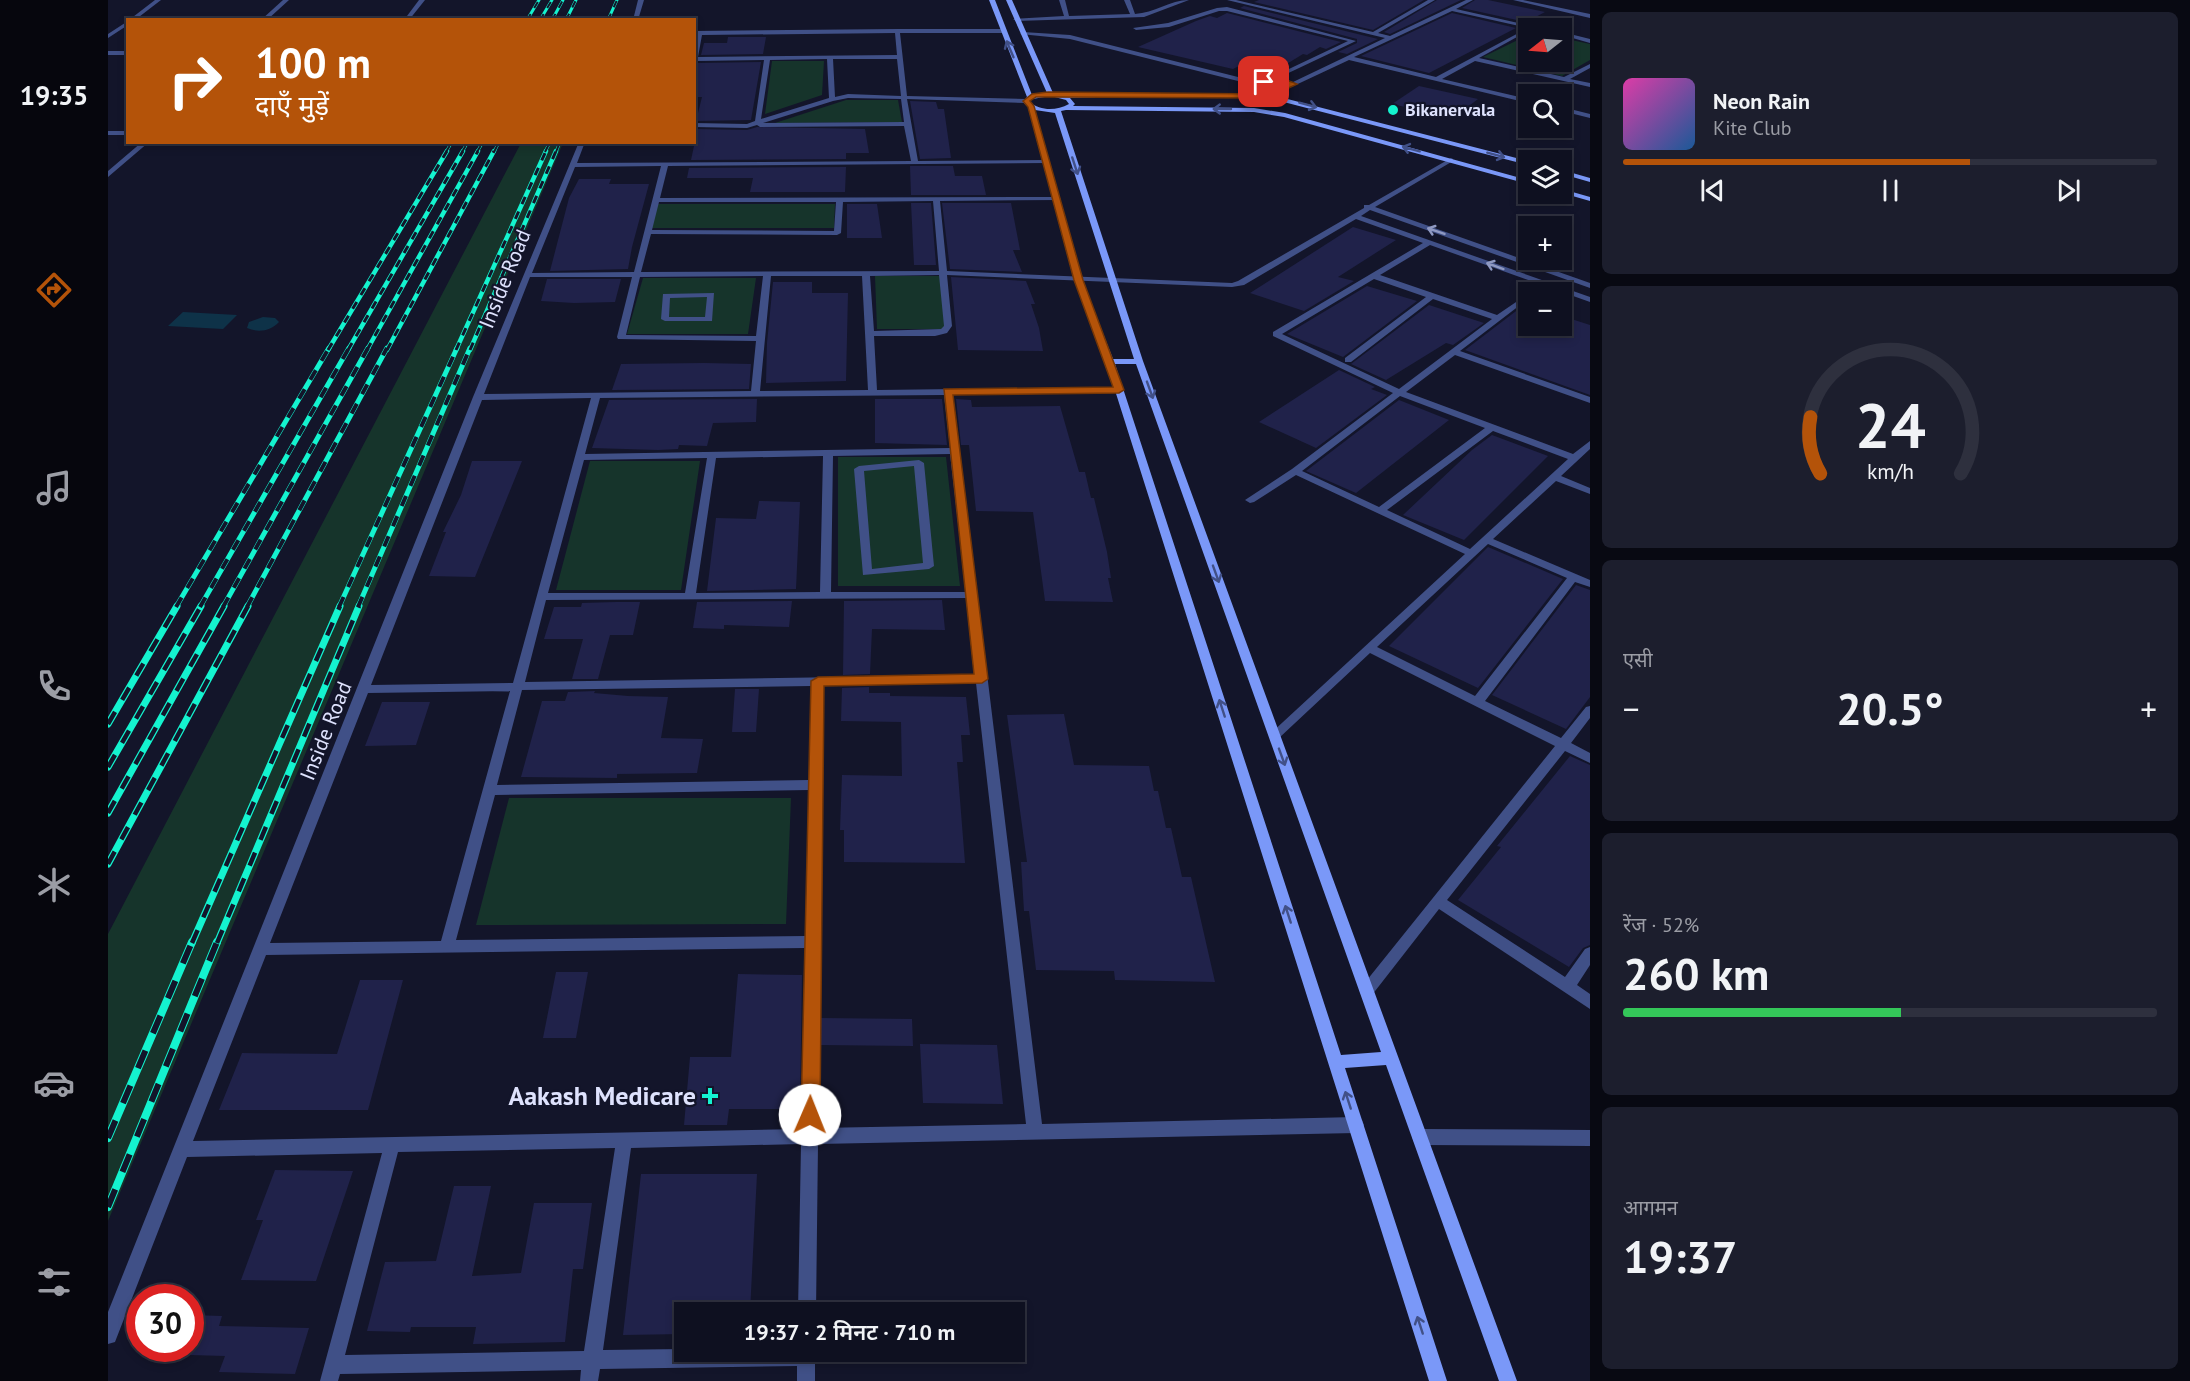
<!DOCTYPE html>
<html lang="hi">
<meta charset="utf-8">
<style>
:root{--surface:#0e1020;--page:#1c1e2d;--text:#f1f3f6;--muted:#9b9da5;--line:#2e303e;--accent:#b45309}
body{margin:0;font-family:"PT Sans","Noto Sans Devanagari",sans-serif;background:var(--page);color:var(--text);height:100vh;display:flex;flex-direction:column;font-size:22px;white-space:nowrap}
*{box-sizing:border-box;margin:0}
p{font-size:20px;color:var(--muted)}
.icon{flex:none;width:33px;height:33px;fill:none;stroke:currentColor;stroke-width:2;stroke-linecap:round;stroke-linejoin:round}
.map{position:relative;flex:1;overflow:hidden}
.side{display:flex;flex-direction:column;gap:12px;padding:12px;background:#080912;width:600px}
.side>*{flex:none}
.guide{position:absolute;left:18px;top:18px;width:570px;height:126px;border-radius:0px;box-shadow:0 3px 9px #0003,0 0 0 2px var(--line);background:#b45309;color:#fff;overflow:hidden}
.needle{width:39px;rotate:253deg}
.controls{position:absolute;left:1410px;top:18px;display:grid;gap:12px}
.controls a{display:grid;place-items:center;width:54px;height:54px;border-radius:0px;background:var(--surface);box-shadow:0 3px 9px #0003,0 0 0 2px var(--line);font-size:30px}
.speed{position:absolute;left:18px;top:1284px;display:flex;gap:12px;font-size:30px;font-weight:700;text-align:center}
.speed>*{display:grid;place-content:center;width:78px;height:78px;border-radius:50%;background:var(--surface);box-shadow:0 3px 9px #0003,0 0 0 2px var(--line);line-height:1}
.speed .limit{border:9px solid #d22;background:#fff;color:#111}
.pin{position:absolute;display:grid;place-items:center;width:51px;height:51px;color:#fff;margin:-26px;border-radius:12px;box-shadow:0 3px 9px #0006}
.me{position:absolute;width:66px;margin:-33px;rotate:1deg;stroke-linejoin:round;filter:drop-shadow(0 0 4px #0008)}
.turn{display:flex;align-items:center;gap:21px;height:126px;padding:0 30px;font-size:27px}
.turn .icon{width:78px;height:78px;stroke-width:2.5}
.turn b{display:block;font-size:42px;line-height:51px}
.big{font-size:45px;font-weight:600;line-height:1.1}
.side .widget{flex:1;display:flex;flex-direction:column;justify-content:center;gap:9px;min-width:0;padding:0 21px;border-radius:9px;background:var(--page)}
.side .dial{align-items:center;gap:0}
.dial svg{height:156px;overflow:visible;fill:none;stroke:var(--line);stroke-width:7;stroke-linecap:round;text-anchor:middle}
.dial text{fill:var(--text);stroke:none}
.song{display:flex;align-items:center;gap:18px}
.cover{width:72px;height:72px;border-radius:9px;background:linear-gradient(135deg,hsl(320 70% 55%),hsl(210 70% 35%))}
.played{height:6px;border-radius:3px;background:linear-gradient(90deg,var(--accent) 65%,var(--line) 65%)}
.keys{display:flex;justify-content:space-around;direction:ltr}
.heat{display:flex;justify-content:space-between;align-items:center;font-size:33px;direction:ltr}
.charge{height:9px;border-radius:4px;background:linear-gradient(90deg,#34c759 52%,var(--line) 0)}
.trip{position:absolute;left:566px;top:1302px;width:351px;height:60px;border-radius:0px;background:var(--surface);box-shadow:0 3px 9px #0003,0 0 0 2px var(--line);font-weight:600;line-height:60px;text-align:center}
main{display:flex;flex:1;min-height:0}
.dock{display:flex;flex-direction:column;width:108px;justify-content:space-around;align-items:center;background:#06060d;color:var(--muted)}
.dock .icon{width:42px;height:42px}
.dock .selected{color:var(--accent)}
.dock b{font-size:27px;color:var(--text)}
.map>svg:first-child{display:block}
.green{fill:#16342b}
.water{fill:#0e3248}
.building{fill:#20224a}
.lines{fill:none;stroke-linecap:round;stroke-linejoin:round}
.lane{fill:#405087;fill-rule:evenodd}
.street{fill:#405087;fill-rule:evenodd}
.secondary{fill:#7a98f8;fill-rule:evenodd}
.rail-far4-casing{stroke:#14f3cf;stroke-width:3}
.rail-far3-casing{stroke:#14f3cf;stroke-width:4.5}
.rail-far2-casing{stroke:#14f3cf;stroke-width:5}
.rail-far1-casing{stroke:#14f3cf;stroke-width:7}
.rail-casing{stroke:#14f3cf;stroke-width:8}
.rail-far4{stroke:#13152a;stroke-width:2;stroke-dasharray:7;stroke-linecap:butt}
.rail-far3{stroke:#13152a;stroke-width:3;stroke-dasharray:8;stroke-linecap:butt}
.rail-far2{stroke:#13152a;stroke-width:4;stroke-dasharray:11;stroke-linecap:butt}
.rail-far1{stroke:#13152a;stroke-width:4.5;stroke-dasharray:14;stroke-linecap:butt}
.rail{stroke:#13152a;stroke-width:6;stroke-dasharray:19;stroke-linecap:butt}
.oneway{stroke:#415087}
.oneway2{stroke:#8f99c2}
.route{fill:#b45309;stroke:#753606;stroke-width:1.5}
.poi-dot{fill:#14f3cf;stroke:#13152a;stroke-width:2}
.labels{text-anchor:middle;stroke-width:4.5;stroke-linejoin:round;paint-order:stroke}
.far-poi-label{font-size:18px;font-weight:bold;fill:#dee2fd;stroke:#13152a;text-anchor:start}
.street-label{font-size:21px;fill:#dee2fd;stroke:#13152a}
.near-poi-label{font-size:26px;font-weight:bold;fill:#dee2fd;stroke:#13152a;text-anchor:end}
</style>
<main>
<nav class="dock">
<b>19:35</b>
<svg class="icon selected" aria-label="directions" viewBox="0 0 24 24"><path d="M12 3l9 9-9 9-9-9zM9 14v-3h6M13 9l2 2-2 2"/></svg>
<svg class="icon" aria-label="music" viewBox="0 0 24 24"><path d="M9 18V5l10-2v13"/><circle cx="6" cy="18" r="3"/><circle cx="16" cy="16" r="3"/></svg>
<svg class="icon" aria-label="phone" viewBox="0 0 24 24"><path d="M5 4h4l2 5-3 2q2 4 5 5l2-3 5 2v4C11 20 4 13 5 4z"/></svg>
<svg class="icon" aria-label="climate" viewBox="0 0 24 24"><path d="M12 3v18M4 7l16 10M4 17L20 7"/></svg>
<svg class="icon" aria-label="car" viewBox="0 0 24 24"><path d="M5 17H2v-5l4-1 3-4h7l3 4 3 1v5h-3M9 17h6M6 11h13"/><circle cx="7" cy="17" r="2"/><circle cx="17" cy="17" r="2"/></svg>
<svg class="icon" aria-label="filters" viewBox="0 0 24 24"><path d="M4 7h16M4 17h16"/><circle cx="9" cy="7" r="2"/><circle cx="15" cy="17" r="2"/></svg>
</nav>
<div class="map">
<svg width="1482" height="1381" viewBox="0 0 1482 1381">
<rect width="100%" height="100%" fill="#13152a"/>
<path class="green" d="M1420,35V62H1454V38L1482,44V60L1454,76L1375,57Z
M664,61H716L714,95L657,114Z
M738,100H790L794,122L667,123Z
M413,143H455L0,1221V934Z
M549,204H727L726,228H543Z
M767,276H832L839,329H769Z
M535,278H648L640,334H519Z
M730,457H838L852,586H730Z
M482,461H592L573,590H448Z
M401,798H683L678,924L368,925Z"/>
<path class="water" d="M75,312L129,315L115,329L60,326Z
M155,317L167,318L171,322C163,331 150,333 139,328L141,322Z"/>
<path class="building" d="M1151,0H1316L1265,30L1146,2Z
M1329,0H1353L1282,34L1276,32Z
M1367,0H1380L1437,12L1418,22L1354,8Z
M1136,6L1270,39L1239,54L1230,52L1249,43V39L1132,8Z
M1119,13L1233,42L1218,49L1212,47L1199,55L1195,54L1164,73L1131,66L1125,69L1030,47L1088,21L1102,16L1109,18Z
M1344,13L1408,28L1321,73L1253,56Z
M620,37H658L655,54L593,55L596,43H619Z
M653,62L643,120L588,121L594,97H586L590,74H587L590,63Z
M1311,86L1370,99L1345,118L1284,104Z
M802,101L828,102L830,109H836L843,158L812,159Z
M649,127L757,129L761,153H738V159L583,160L586,146V129L639,130Z
M802,166H845L847,176H874L878,195H803Z
M738,167L737,192H642L645,178H579L581,168Z
M471,179H503L501,184H541L524,247L520,269L442,271L461,198Z
M803,203H823L828,265H806Z
M834,203H903L912,250H905L914,272L842,269Z
M739,204H769L774,238H739Z
M1245,227L1288,240L1230,277L1246,281L1196,311L1142,293Z
M843,277L918,281L927,304H923L931,328L935,351L850,350Z
M439,279H513L507,302L466,303L433,301Z
M665,282H704V293H740L738,381L658,383L659,343Z
M1259,286L1309,301L1235,357L1179,334Z
M1321,305L1376,323L1345,345L1338,343L1278,380L1243,364Z
M1416,305L1420,306V326H1454V316L1482,325V395L1357,350Z
M596,363L643,364L641,389L504,390L513,364Z
M1231,370L1267,387L1263,389L1279,395L1208,448L1151,422Z
M649,399L648,422L605,423L599,446L571,445L570,449L550,450L484,448L501,400Z
M767,399H834L839,445L767,443Z
M848,399L863,400L864,407L952,406L971,472H977L983,498H986L999,552L1003,578H1000L1005,602L937,601L925,512L868,511L861,445H853Z
M1291,400L1341,420L1248,493L1198,471Z
M1384,435L1440,456L1356,540L1295,515L1364,450Z
M364,461H414L367,577L321,576L338,532H335L353,495Z
M651,501L692,502L688,589L599,591L608,518L648,519Z
M1380,547L1455,579L1370,688L1281,646Z
M1468,585L1482,590V697L1458,729L1384,695Z
M834,600L837,630L764,629L762,674L735,675L736,601Z
M684,601L681,627L616,625V629L585,628L589,602Z
M508,602H532L525,635H502L490,679H464L475,639H436L446,607H473L474,603Z
M761,687V693H782V696L858,697L862,735H853L855,762H849L857,863L736,862V830H732L734,775L794,776L793,722L733,721L734,688Z
M627,689H651L648,732H624Z
M487,691L486,693L520,696L560,697L553,738L595,739L589,773L509,774V778L413,777L434,701H457L460,692Z
M274,702H322L308,745L257,746Z
M956,714L966,765L1041,766L1046,791H1050L1058,828H1063L1074,877H1083L1107,982L1007,980L1006,971L928,970L921,911H916L913,862H919L899,715Z
M1462,756L1482,765V945L1475,948L1461,967L1350,900L1393,847L1389,846Z
M448,972H480L468,1038H435Z
M630,974L694,975L692,1109H621L619,1125H576L582,1057H623Z
M252,980H295L260,1110H111L134,1053L229,1054Z
M713,1018L804,1019L805,1046L713,1045Z
M812,1044L889,1045L895,1104L815,1103Z
M167,1170L245,1171L208,1281L133,1280L155,1220H148Z
M533,1174H649L642,1312H576V1334L515,1335Z
M346,1186H383L364,1276L413,1273L426,1203H484L475,1269H465L457,1342L365,1344L368,1327H303L302,1332L259,1331L277,1262L328,1261Z
M82,1315L114,1316L111,1326L201,1328L187,1374L111,1372L117,1356L82,1355Z"/>
<g class="lines">
<path class="lane" d="M0,131H20V135H0Z
M34,142H41L0,177V171Z"/>
<path class="street" d="M47,0H53L27,20H21Z
M175,0H181L159,20H153Z
M311,0H317L301,20H296Z
M530,0H536L530,20H525Z
M951,0H957L961,16L1022,14L1016,0H1022L1027,14C1046,13 1062,0 1081,0L1036,17L908,21L905,19L956,16Z
M1119,0H1128L1265,32L1320,0H1327L1270,33L1282,36L1358,0H1365L1348,9L1432,28H1420V31L1371,58L1456,77L1482,64V68L1462,79L1482,83V87L1367,61L1334,79L1420,99V103L1241,60L1160,98L1158,95L1180,84L1169,80L1142,84L962,39L912,34L915,32L962,35L1142,80L1164,77L1240,41L1119,11H1111L1061,27L1028,30L1025,28L1060,23L1109,8L1119,7L1248,41L1172,77L1185,82L1277,38ZM1344,11L1420,28L1328,77L1246,57Z
M1405,0H1415L1482,14V18Z
M20,21V25L0,38V34Z
M789,29H894L897,31L894,33H792L799,96L918,99L921,101L918,103L799,99L810,161L937,160L940,162L939,163L560,166L552,198L949,197L953,199L951,200L832,201L839,271L1124,283L1130,281L1256,208V205H1261L1343,158L1345,159V161L1267,207L1482,283V288L1262,210L1253,216L1482,297V302L1322,245L1272,275L1389,315L1420,294V299L1352,351L1482,397V403L1347,355L1298,392L1465,454L1482,441V449L1453,476L1482,488V494L1448,481L1385,539L1482,580V587L1467,582L1377,701L1453,738L1478,707L1482,706V718L1463,743L1482,753V763L1457,751L1339,900L1457,977L1477,949L1482,947V965L1469,985L1482,994V1009L1331,909L1264,995L1259,996L1254,995L1251,990L1447,746L1262,653L1171,738L1167,739L1161,735L1357,554L1188,475L1146,502L1142,503L1137,500L1184,469L1285,393L1165,336V332L1315,243L1248,219L1136,285L1124,287L839,275L844,326L839,333L827,336H766L769,390L1011,387L1015,390L1011,393L845,395L934,1124L1248,1117L1254,1120L1256,1125L1254,1130L1248,1133L710,1144L708,1312H690L693,1144L523,1148L495,1350L576,1349V1352H707V1381H689V1366L492,1369L490,1381H472L473,1370L232,1374L230,1381H212L274,1153L79,1157L7,1342L0,1344V1312L365,397L471,142H477L469,163L803,161L796,126L652,127L649,125L639,128L586,127V123L639,124L647,121L656,60L589,61L586,66L589,35H586V31ZM787,33L789,55L590,57L594,35ZM719,59L721,98L653,119L662,60ZM725,59H789L793,96L740,94L727,97ZM740,98L793,99L796,122L655,123L725,101ZM553,166L526,272L424,273L467,167ZM825,201L831,271L533,272L543,234L729,235L733,233L735,202ZM551,202H728L726,231L544,230ZM831,275L836,326L833,329L766,331L762,276ZM655,276L648,336L518,335L532,277ZM663,276H754L760,390L652,391ZM422,277H524L509,337L510,339L648,341L643,391L376,394ZM1266,279L1318,297L1237,358V362H1243L1325,299L1384,319L1291,389L1174,334ZM836,395L842,448L477,454L492,398ZM1292,396L1377,428L1271,507L1194,471ZM483,398L405,683L263,685L374,400ZM1385,431L1460,459L1362,549L1279,510ZM842,454L858,592H723L725,456ZM715,456L712,592L588,593L608,458ZM599,458L577,593H440L476,460ZM1380,544L1459,578L1367,696L1269,647ZM859,598L867,675L417,682L438,600ZM868,683L918,1124L710,1128L715,686ZM703,686L701,780L389,785L414,690ZM402,691L333,941L162,943L260,693ZM701,790L698,936L348,940L387,795ZM697,948L694,1129L85,1141L158,955ZM507,1148L476,1351L237,1355L290,1152Z
M1454,32L1482,39V43L1454,35Z
M0,51H20V55H0Z
M1454,107L1482,114V118L1454,111Z
M606,293L604,321H557L553,319L555,294ZM599,297L597,317H561L562,298Z
M811,460L816,463L826,566L821,569L755,575L746,469L751,466ZM806,466L815,563L764,569L756,471Z
M1312,1129L1482,1130V1146L1312,1145L1306,1142L1304,1137L1306,1132Z"/>
<path class="secondary" d="M881,0H887L924,95L939,93L898,0H904L945,93L951,95L1160,94L1420,161V165L1160,98H962L967,104L965,106L1146,108L1177,113L1420,180V184L1176,117L1146,112L958,110L953,111L1035,361L1409,1381H1391L1278,1065L1237,1068L1339,1381H1321L998,362L966,280L920,107L915,102L919,97ZM943,96L958,100L961,104C948,111 933,111 921,102L924,99ZM927,110L947,113L1026,359H1005L974,280ZM1007,364H1028L1273,1052L1233,1055Z
M1454,170L1482,178V182L1454,174Z
M1454,189L1482,197V201L1454,193Z"/>
<g class="rail-far4-casing">
<path id="rail-far4" d="M419,20L431,0
M432,20L444,0
M444,20L455,0
M458,20L468,0
M500,20L509,0
M338,152L344,142
M354,152L360,142
M369,152L375,142
M386,152L391,142
M437,152L442,142
M448,152L452,142"/>
</g>
<g class="rail-far3-casing">
<path id="rail-far3" d="M220,350L339,151
M240,350L355,151
M259,350L370,151
M279,350L386,151
M348,350L438,151
M362,350L448,151"/>
</g>
<g class="rail-far2-casing">
<path id="rail-far2" d="M68,607L221,348
M92,607L241,348
M115,607L260,348
M139,607L279,348
M231,607L349,348
M250,607L362,348"/>
</g>
<g class="rail-far1-casing">
<path id="rail-far1" d="M0,724L69,606
M0,767L93,606
M0,813L116,606
M0,864L140,606
M84,943L232,606
M109,943L251,606"/>
</g>
<g class="rail-casing">
<path id="rail" d="M0,1138L84,942
M0,1207L109,942"/>
</g>
<use href="#rail-far4" class="rail-far4"/>
<use href="#rail-far3" class="rail-far3"/>
<use href="#rail-far2" class="rail-far2"/>
<use href="#rail-far1" class="rail-far1"/>
<use href="#rail" class="rail"/>
</g>
<defs><path id="oneway-shaft" d="M-6 0H5M1.5-3L5.5 0L1.5 3" fill="none" stroke-width="1.6" stroke-linecap="round" stroke-linejoin="round" transform="scale(1.5)"/></defs>
<g class="oneway">
<use href="#oneway-shaft" transform="translate(902 49) rotate(-113)"/>
<use href="#oneway-shaft" transform="translate(1200 105) rotate(15)"/>
<use href="#oneway-shaft" transform="translate(1114 109) rotate(-180)"/>
<use href="#oneway-shaft" transform="translate(1303 149) rotate(-165)"/>
<use href="#oneway-shaft" transform="translate(1388 155) rotate(15)"/>
<use href="#oneway-shaft" transform="translate(967 166) rotate(72)"/>
<use href="#oneway-shaft" transform="translate(1042 390) rotate(70)"/>
<use href="#oneway-shaft" transform="translate(1108 574) rotate(70)"/>
<use href="#oneway-shaft" transform="translate(1114 708) rotate(-108)"/>
<use href="#oneway-shaft" transform="translate(1174 757) rotate(70)"/>
<use href="#oneway-shaft" transform="translate(1180 914) rotate(-108)"/>
<use href="#oneway-shaft" transform="translate(1240 1100) rotate(-108)"/>
<use href="#oneway-shaft" transform="translate(1312 1325) rotate(-108)"/>
</g>
<g class="oneway2">
<use href="#oneway-shaft" transform="translate(1328 231) rotate(-161)"/>
<use href="#oneway-shaft" transform="translate(1387 266) rotate(-160)"/>
</g>
<path class="route" d="M1168,76L1189,84L1160,98L940,97H928L922,101L926,106L975,280L1016,390L1011,393L845,395L880,679L874,683L716,686L712,1115L709,1121L702,1123L696,1121L693,1115L703,681L710,677L866,674L836,389L1005,387L966,280L920,107L915,101L924,94L940,92L1159,94L1179,84L1168,80L1156,84L1152,82Z"/>
<g class="poi-dot">
<circle cx="1285" cy="110" r="6"/>
<path d="M599 1087h6v6h6v6h-6v6h-6v-6h-6v-6h6z"/>
</g>
<g class="labels">
<g class="far-poi-label">
<text x="1297" y="116">Bikanervala</text>
</g>
<g class="street-label">
<text transform="translate(397 279) rotate(-68)" y="7">Inside Road</text>
<text transform="translate(218 731) rotate(-68)" y="7">Inside Road</text>
</g>
<g class="near-poi-label">
<text x="588" y="1105">Aakash Medicare</text>
</g>
</g>
</svg>
<div class="controls">
<a><svg class="needle" viewBox="-14 -14 28 28"><path d="M0-13l5 13h-10z" fill="#e53935"/><path d="M0 13l5-13h-10z" fill="#9b9da5"/></svg></a>
<a><svg class="icon" aria-label="search" viewBox="0 0 24 24"><circle cx="10" cy="10" r="6"/><path d="M15 15l6 6"/></svg></a>
<a><svg class="icon" aria-label="layers" viewBox="0 0 24 24"><path d="M12 4l9 5-9 5-9-5zM3 14l9 5 9-5"/></svg></a>
<a>+</a>
<a>−</a>
</div>
<div class="speed"><div class="limit">30</div></div>
<div class="pin" style="left:1156px;top:82px;background:#d93025"><svg class="icon" aria-label="arrive" viewBox="0 0 24 24"><path d="M6 21V4h12l-3 4 3 4H6"/></svg></div>
<svg class="me" style="left:702px;top:1115px" viewBox="-20 -20 40 40"><circle r="19" fill="#fff"/><path d="M0-13L10 11 0 6-10 11z" fill="#b45309"/></svg>
<div class="trip">19:37 · 2 मिनट · 710 m</div>
<div class="guide">
<div class="turn"><svg class="icon" aria-label="right" viewBox="0 0 24 24"><path d="M7 20v-9h11M14 6l5 5-5 5"/></svg><div><b>100 m</b>दाएँ मुड़ें</div></div>
</div>
</div>
<section class="side">
<div class="widget">
<div class="song"><i class="cover"></i><div><b>Neon Rain</b><p>Kite Club</p></div></div>
<div class="played"></div>
<div class="keys"><svg class="icon" aria-label="previous" viewBox="0 0 24 24"><path d="M18 5L8 12l10 7zM5 5v14"/></svg><svg class="icon" aria-label="pause" viewBox="0 0 24 24"><path d="M8 5v14M16 5v14"/></svg><svg class="icon" aria-label="next" viewBox="0 0 24 24"><path d="M6 5l10 7-10 7zM19 5v14"/></svg></div>
</div>
<div class="widget dial"><svg viewBox="0 0 100 80">
<path d="M14 69A42 42 0 1 1 86 69"/>
<path d="M14 69A42 42 0 0 1 9 40" stroke="#b45309"/>
<text x="50" y="56" font-size="32" font-weight="700">24</text>
<text x="50" y="72" font-size="11">km/h</text>
</svg></div>
<div class="widget"><p>एसी</p>
<div class="heat"><a>−</a><b class="big">20.5°</b><a>+</a></div>
</div>
<div class="widget"><p>रेंज · 52%</p><b class="big">260 km</b><div class="charge"></div></div>
<div class="widget"><p>आगमन</p><b class="big">19:37</b></div>
</section>
</main>
